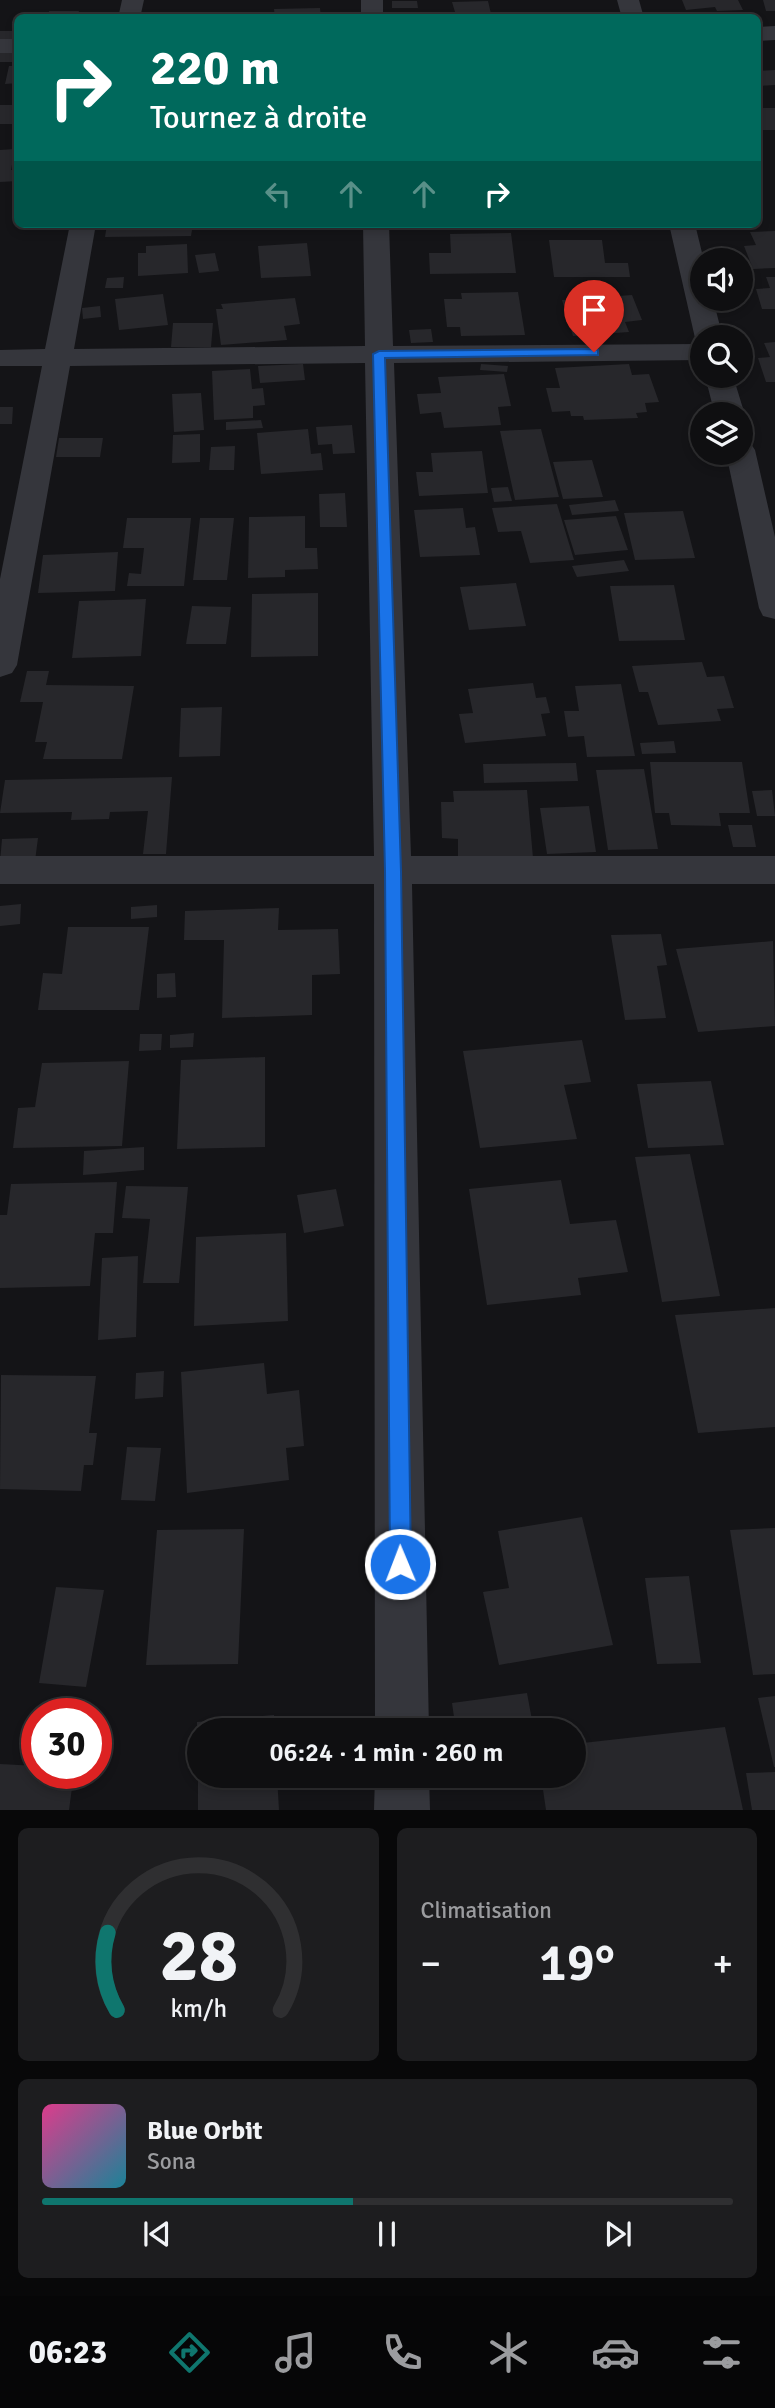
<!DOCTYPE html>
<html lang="fr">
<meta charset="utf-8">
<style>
:root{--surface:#0f0f11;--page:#1d1d1f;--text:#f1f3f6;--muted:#9b9c9f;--line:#2f2f31;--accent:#0f766e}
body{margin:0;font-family:Signika,sans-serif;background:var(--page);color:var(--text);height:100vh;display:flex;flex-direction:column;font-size:26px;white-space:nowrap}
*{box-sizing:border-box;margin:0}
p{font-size:23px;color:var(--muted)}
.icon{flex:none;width:38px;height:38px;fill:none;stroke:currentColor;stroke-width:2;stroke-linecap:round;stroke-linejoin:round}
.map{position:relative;height:1810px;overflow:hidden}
.side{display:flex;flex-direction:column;gap:18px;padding:18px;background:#080809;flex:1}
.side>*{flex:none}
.top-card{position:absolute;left:14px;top:14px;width:747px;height:214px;border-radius:10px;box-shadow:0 4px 10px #0003,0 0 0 2px var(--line);background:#00695c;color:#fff;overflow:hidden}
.fabs{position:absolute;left:690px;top:248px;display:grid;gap:14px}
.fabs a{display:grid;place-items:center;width:63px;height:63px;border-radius:50%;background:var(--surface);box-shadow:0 4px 10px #0003,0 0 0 2px var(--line);font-size:35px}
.speed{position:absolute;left:21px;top:1698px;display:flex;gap:14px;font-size:35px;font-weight:700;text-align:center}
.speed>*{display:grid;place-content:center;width:91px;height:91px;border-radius:50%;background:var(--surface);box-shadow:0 4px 10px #0003,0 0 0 2px var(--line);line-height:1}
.speed .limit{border:10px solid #d22;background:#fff;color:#111}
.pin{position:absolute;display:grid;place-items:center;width:60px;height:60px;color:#fff;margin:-72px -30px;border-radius:50% 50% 50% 0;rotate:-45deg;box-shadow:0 0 7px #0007}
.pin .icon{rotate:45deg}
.me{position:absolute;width:77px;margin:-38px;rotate:359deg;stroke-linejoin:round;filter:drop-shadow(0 0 5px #0008)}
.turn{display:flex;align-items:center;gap:24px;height:147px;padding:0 21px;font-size:32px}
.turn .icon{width:91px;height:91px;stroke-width:2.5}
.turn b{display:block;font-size:49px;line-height:60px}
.lanes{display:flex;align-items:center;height:66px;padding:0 21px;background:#0003;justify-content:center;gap:35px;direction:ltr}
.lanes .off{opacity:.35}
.big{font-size:52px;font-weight:600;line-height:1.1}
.side .tile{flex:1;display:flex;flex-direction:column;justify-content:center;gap:10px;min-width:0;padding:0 24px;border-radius:10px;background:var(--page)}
.side .dial{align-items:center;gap:0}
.dial svg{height:182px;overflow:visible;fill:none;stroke:var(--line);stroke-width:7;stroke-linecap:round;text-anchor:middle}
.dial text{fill:var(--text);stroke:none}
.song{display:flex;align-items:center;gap:21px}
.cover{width:84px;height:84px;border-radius:10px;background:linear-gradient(135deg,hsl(330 70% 55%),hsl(190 70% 35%))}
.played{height:7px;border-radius:4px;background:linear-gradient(90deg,var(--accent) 45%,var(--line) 45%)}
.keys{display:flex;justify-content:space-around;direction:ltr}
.heat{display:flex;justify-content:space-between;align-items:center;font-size:38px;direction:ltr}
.side .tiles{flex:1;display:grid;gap:18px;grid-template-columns:1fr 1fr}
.tile:last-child{grid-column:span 2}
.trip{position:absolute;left:187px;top:1718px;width:399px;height:70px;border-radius:35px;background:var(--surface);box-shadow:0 4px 10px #0003,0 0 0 2px var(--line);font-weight:600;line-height:70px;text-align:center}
.dock{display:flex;height:112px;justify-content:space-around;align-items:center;background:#060607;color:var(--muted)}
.dock .icon{width:49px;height:49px}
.dock .on{color:var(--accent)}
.dock b{font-size:32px;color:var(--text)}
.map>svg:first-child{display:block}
.building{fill:#27272b}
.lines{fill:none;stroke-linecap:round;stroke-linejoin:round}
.minor{fill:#35363c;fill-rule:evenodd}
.route{fill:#1a73e8;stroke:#114b97;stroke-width:2}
</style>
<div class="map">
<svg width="775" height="1810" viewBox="0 0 775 1810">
<rect width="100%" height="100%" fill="#141417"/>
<path class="building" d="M682,0H738L743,10L717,11L715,7L686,10Z
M763,0H775V11H766Z
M392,1H417L418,8H392Z
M488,1L492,18H468L466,12H455L452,2Z
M320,8L321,18H275L274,9Z
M49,11H79L77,18H48Z
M0,31H18V43H0Z
M0,53H18V62H0Z
M9,66H18V83L5,84Z
M775,70V85L758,86V71Z
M0,105H18V124H0Z
M758,108H775V130H758Z
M15,149L11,170H18V181L0,182V150Z
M107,224H193L191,236L105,237Z
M775,231V268L753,269L744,246L756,245L750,232Z
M511,233L516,273L430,274L429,253H451L450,234Z
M549,240H602L605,263H628L630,277H554Z
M307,243L311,276L261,278L258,246Z
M187,244L188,273L138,276V253H146V246Z
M215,253L219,271L199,273L195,255Z
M124,277L123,288H105L107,278Z
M766,277H775V309H762L756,289L770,288Z
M518,292L525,335L461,336L460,327H447L444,299H462L461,293Z
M163,294L168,325L119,330L115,299Z
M632,295L642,320L625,322L629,332L573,336L562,300Z
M295,298L300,324L284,326L287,340L221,345L216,309H223L221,304Z
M100,306L101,317L83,319L82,308Z
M173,323H213L211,347H171Z
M431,329L433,342L411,343L409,330Z
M775,342V382H766L758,358L770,357L764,343Z
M303,364L305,380L260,383L258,366Z
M481,364L508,366L507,372L480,370Z
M629,364L632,375L649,374L659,402L645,403L647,412L636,413L638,418L584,420L583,416H571L570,411L552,412L546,388H560L555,368Z
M250,369L252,389L263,388L265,405L253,406V418L214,420L212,371Z
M504,374L511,406L498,407L501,425L444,428L441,412L420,414L417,394L441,393L438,377Z
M201,393L204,430L174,432L172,394Z
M0,407H13L12,424H0Z
M261,420L263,428L226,430V422Z
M352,425L355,453L333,454L332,444L318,445L316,427Z
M308,429L311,454L321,453L323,470L261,474L257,433Z
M541,429L559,497L515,500L500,431Z
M200,434V462L172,463L173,435Z
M59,438H103L100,457H56Z
M235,446L234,470H209L211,447Z
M482,451L488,493L419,496L416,472H433L431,453Z
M592,460L603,497L563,499L553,462Z
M508,487L512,501L494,502L491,488Z
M345,493L347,527H320L319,494Z
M615,500L619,511L572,515L569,505Z
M557,504L574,560L530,563L521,531L498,532L492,508Z
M463,508L466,528L475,527L480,555L420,557L414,510Z
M683,511L695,558L635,560L624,513Z
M305,516V548H317L318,569L285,570V577L248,578L249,517Z
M616,516L628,550L575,555L564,520Z
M127,518H191L184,586H127L129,573L141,574L144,548H123Z
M200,518H234L227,580H193Z
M118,552L115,591L38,593L43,555Z
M624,560L629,571L577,577L572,566Z
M516,583L526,626L469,630L460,587Z
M674,585L685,640L619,641L610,586Z
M318,593V656L251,657L252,594Z
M146,599L141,656L72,658L79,601Z
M192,606L231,607L226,644H186Z
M702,662L707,677L724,676L734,708L717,709L721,721L658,725L648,692H639L632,666Z
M27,671H49L46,685L134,686L122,759H43L47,742H35L43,702H20Z
M533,683L536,698L546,697L550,713L541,714L546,736L465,743L459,714L473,713L468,689Z
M621,684L635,756L587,757L584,736L568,737L564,711H579L575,686Z
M222,707L220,756L179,757L181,708Z
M674,741L676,753L642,754L640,743Z
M650,762H742L750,813H719L721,826L671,825L669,813H655Z
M576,763L578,781L484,783L483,764Z
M644,769L658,849L608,850L596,770Z
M172,777L166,854H143L148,811L110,812L109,819L71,820L72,812L0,813L5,780Z
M527,790L533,858L458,859V839L442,838L441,802H454L453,791Z
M772,790L775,816H757L752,791Z
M589,806L596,852L547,854L540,808Z
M728,825H752L756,847H733Z
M38,838L35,861L0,862L2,839Z
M21,904L20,924L0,926V906Z
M157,905V917L131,919V907Z
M279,908L278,930L338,929L340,974L312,975V1015L222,1018L224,940H184L185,911Z
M68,927H149L139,1010H38L43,973L62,974Z
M661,934L667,965L657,966L666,1018L625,1020L611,935Z
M773,941L775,1026L698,1032L676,949Z
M175,973L176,997L157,998V974Z
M194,1033L193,1047L170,1048V1035Z
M140,1034H162L161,1050L139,1051Z
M582,1040L591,1082L564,1085L577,1139L480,1148L463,1051Z
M265,1057V1147L177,1149L181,1060Z
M129,1061L122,1146L13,1148L18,1108L35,1107L42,1063Z
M711,1081L724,1145L648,1148L637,1084Z
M144,1147V1170L83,1175L84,1151Z
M690,1154L720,1296L662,1302L635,1157Z
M561,1180L570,1224L616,1220L628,1272L578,1278L581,1295L487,1305L469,1189Z
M117,1182L113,1233H95L90,1286L0,1288V1215H7L11,1184Z
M126,1186L188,1187L179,1283H143L150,1219L122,1218Z
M336,1189L344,1226L304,1233L297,1195Z
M286,1233L288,1321L194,1326L196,1237Z
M138,1256L136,1337L98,1340L102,1258Z
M775,1308V1427L698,1433L675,1315Z
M264,1363L267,1394L299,1390L304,1446L286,1448L289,1480L187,1493L181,1372Z
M164,1371L163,1397L135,1399L136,1373Z
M1,1375L96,1376L89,1433H97L93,1465H84L81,1491L0,1489Z
M127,1447L161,1448L155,1501L121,1500Z
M582,1517L613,1645L499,1665L483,1592L509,1588L498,1531Z
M775,1528V1674L753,1675L730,1530Z
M244,1529L238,1664L146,1665L157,1530Z
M689,1576L701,1663L657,1664L645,1578Z
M56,1587L104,1590L86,1687L39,1683Z
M527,1693L534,1731H456L452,1703Z
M775,1696V1767H774L758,1698Z
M274,1715L275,1731H197V1722Z
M725,1727L743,1810H546L541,1776H574V1744Z
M0,1764L37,1766V1773H74L69,1810H0Z
M775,1772V1810H752L746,1773Z
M198,1776H277L279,1810H198Z"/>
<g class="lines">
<path class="minor" d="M122,0H144L140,18H118Z
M361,0H383V18H361Z
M617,0H639L644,18H622Z
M775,26V40L758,41V27Z
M0,39H18V53H0Z
M70,224H96L74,349L365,346L363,224H389L393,346L699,344L695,338L669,224H695L704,261H702V299H713L723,338H702V360L394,363L411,856H775V884H412L429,1731H375L374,884H0V856H374L365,363L70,366L17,665L12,673L0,677V579L42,366H0V350L45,349Z
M705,376H733L745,415L740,421V415H715Z
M740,441L751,444L755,450L775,537V619L763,616L759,608L726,453H740Z
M375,1776H429L430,1810H374Z"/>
</g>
<path class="route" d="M594,349L598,350V355L385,358L401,871L411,1564L407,1572L400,1575L393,1572L390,1564L385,871L373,354L379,351Z"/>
</svg>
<div class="fabs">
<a><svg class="icon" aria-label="sound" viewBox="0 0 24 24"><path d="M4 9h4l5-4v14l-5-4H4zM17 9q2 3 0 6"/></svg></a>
<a><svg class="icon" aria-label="search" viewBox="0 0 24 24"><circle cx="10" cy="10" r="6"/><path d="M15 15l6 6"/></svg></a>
<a><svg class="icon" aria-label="layers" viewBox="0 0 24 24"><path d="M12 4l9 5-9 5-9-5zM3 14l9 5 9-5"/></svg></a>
</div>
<div class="speed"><div class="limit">30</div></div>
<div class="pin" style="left:594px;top:352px;background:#d93025"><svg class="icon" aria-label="arrive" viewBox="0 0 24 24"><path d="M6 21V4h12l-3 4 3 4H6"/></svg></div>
<svg class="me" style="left:400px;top:1564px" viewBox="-20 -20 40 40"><circle r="17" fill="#1a73e8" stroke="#fff" stroke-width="3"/><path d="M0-11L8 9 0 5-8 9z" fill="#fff"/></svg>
<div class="trip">06:24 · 1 min · 260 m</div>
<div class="top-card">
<div class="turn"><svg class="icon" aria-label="right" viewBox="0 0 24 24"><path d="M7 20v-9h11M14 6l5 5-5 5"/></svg><div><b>220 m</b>Tournez à droite</div></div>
<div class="lanes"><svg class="icon off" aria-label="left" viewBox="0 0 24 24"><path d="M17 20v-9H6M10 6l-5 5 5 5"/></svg><svg class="icon off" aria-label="ahead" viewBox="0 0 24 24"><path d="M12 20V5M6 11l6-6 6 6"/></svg><svg class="icon off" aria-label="ahead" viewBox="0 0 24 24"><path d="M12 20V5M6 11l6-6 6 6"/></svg><svg class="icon" aria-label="right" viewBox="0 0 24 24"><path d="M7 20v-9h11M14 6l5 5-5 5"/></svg></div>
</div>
</div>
<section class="side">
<div class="tiles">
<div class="tile dial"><svg viewBox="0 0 100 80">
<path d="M14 69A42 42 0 1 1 86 69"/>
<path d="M14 69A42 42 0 0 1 10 35" stroke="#0f766e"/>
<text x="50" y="56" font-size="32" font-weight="700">28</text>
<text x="50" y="72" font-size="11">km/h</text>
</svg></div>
<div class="tile"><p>Climatisation</p>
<div class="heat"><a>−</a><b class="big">19°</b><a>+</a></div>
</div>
<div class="tile">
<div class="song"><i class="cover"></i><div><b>Blue Orbit</b><p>Sona</p></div></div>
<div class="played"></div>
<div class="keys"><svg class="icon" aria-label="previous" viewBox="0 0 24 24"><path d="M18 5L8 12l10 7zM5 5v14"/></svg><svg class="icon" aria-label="pause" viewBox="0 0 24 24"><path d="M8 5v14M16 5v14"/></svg><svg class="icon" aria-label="next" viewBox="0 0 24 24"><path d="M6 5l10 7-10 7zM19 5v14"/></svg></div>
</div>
</div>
</section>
<nav class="dock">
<b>06:23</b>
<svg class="icon on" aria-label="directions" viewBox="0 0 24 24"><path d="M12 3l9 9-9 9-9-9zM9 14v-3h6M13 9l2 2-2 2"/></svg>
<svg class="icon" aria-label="music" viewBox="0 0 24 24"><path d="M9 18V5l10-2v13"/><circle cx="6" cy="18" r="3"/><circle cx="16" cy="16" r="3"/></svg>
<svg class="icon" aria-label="phone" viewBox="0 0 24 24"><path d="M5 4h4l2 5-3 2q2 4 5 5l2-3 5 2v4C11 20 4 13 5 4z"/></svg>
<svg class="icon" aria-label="climate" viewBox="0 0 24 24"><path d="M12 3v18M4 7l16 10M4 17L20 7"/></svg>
<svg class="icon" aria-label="car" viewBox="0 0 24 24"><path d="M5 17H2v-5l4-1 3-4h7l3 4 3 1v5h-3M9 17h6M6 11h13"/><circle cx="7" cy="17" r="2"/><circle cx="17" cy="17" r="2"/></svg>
<svg class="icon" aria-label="filters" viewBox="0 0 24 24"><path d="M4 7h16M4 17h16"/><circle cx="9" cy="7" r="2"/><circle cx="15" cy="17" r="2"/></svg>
</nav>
